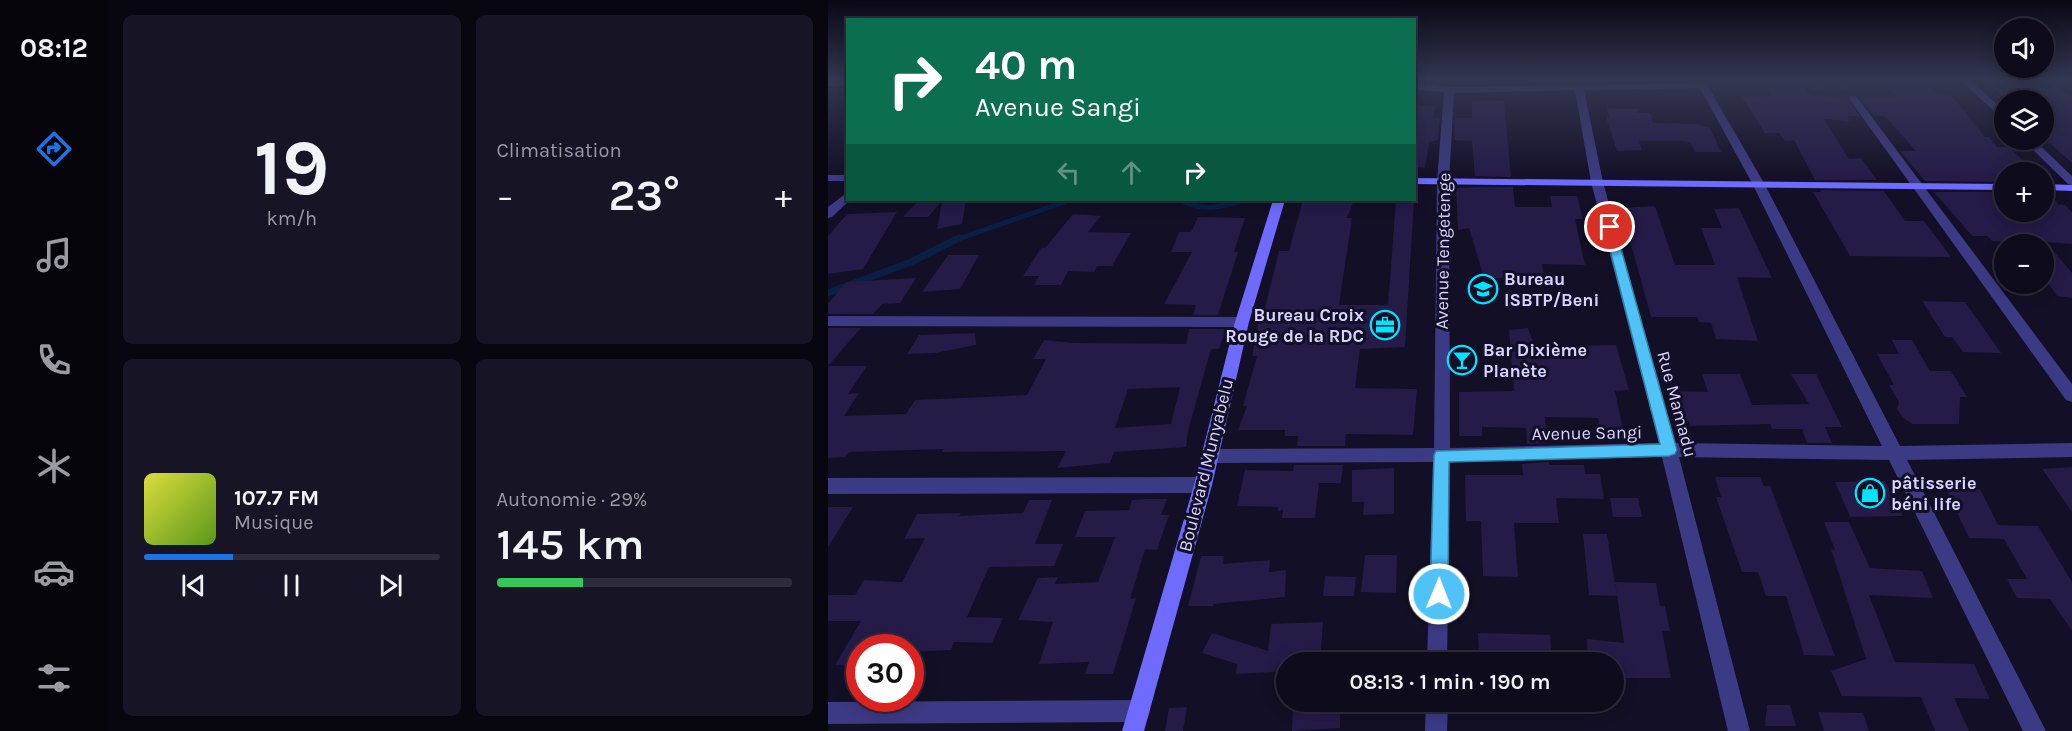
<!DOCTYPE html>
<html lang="fr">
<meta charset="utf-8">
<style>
:root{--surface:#0e0b1c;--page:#171425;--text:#f1f3f6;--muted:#9b9ba3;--line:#2e2b3b;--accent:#1a73e8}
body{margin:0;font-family:Karla,sans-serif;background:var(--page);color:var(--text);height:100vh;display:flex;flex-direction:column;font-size:22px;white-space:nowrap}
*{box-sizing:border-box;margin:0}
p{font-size:20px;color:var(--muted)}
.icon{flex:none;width:33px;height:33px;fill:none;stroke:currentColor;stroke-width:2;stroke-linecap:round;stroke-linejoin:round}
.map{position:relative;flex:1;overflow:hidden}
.drawer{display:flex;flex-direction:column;gap:15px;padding:15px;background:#08060f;width:720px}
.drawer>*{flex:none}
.hud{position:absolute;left:18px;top:18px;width:570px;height:183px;border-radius:0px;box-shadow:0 3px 15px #0003,0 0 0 2px var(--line);background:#0b6e4f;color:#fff;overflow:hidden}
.tools{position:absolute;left:1166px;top:18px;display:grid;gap:12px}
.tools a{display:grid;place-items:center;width:60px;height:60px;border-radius:50%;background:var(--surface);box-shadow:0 3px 15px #0003,0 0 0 2px var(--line);font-size:30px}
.speed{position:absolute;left:18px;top:634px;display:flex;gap:12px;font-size:30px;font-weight:700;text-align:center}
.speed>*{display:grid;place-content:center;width:78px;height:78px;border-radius:50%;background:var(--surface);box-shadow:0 3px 15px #0003,0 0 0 2px var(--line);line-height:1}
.speed .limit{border:9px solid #d22;background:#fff;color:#111}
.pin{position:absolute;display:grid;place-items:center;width:51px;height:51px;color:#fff;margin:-26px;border:3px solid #fff;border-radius:50%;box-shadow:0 2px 6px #0007}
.me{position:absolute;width:66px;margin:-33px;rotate:1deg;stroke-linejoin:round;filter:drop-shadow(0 0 4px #0008)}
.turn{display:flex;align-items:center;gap:21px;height:126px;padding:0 30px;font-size:27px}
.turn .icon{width:78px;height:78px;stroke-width:2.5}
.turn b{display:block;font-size:42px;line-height:51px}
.lanes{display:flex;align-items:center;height:57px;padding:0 30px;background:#0003;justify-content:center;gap:30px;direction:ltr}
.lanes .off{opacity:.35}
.big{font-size:45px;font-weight:600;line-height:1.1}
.drawer .tile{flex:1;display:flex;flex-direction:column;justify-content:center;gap:9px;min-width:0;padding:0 21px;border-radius:9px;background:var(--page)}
.drawer .dial{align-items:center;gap:0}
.dial b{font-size:78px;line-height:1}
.song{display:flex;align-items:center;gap:18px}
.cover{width:72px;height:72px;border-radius:9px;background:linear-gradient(135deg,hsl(60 70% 55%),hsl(90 70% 35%))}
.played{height:6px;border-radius:3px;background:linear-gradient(90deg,var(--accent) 30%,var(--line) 30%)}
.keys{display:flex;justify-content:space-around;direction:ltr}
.heat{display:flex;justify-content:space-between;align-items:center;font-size:33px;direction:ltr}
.charge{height:9px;border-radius:4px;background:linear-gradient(90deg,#34c759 29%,var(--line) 0)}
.drawer .tiles{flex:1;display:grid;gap:15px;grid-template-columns:repeat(2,1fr)}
.trip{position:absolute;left:448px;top:652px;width:348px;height:60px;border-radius:30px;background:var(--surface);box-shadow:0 3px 15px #0003,0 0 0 2px var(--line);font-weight:600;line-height:60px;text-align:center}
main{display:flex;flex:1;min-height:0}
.tabs{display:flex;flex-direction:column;width:108px;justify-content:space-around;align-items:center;background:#06040b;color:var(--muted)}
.tabs .icon{width:42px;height:42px}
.tabs .current{color:var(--accent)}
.tabs b{font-size:27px;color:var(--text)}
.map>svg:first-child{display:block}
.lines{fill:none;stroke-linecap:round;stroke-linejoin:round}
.stream-far1{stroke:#0a1f44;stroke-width:5}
.stream{stroke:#0a1f44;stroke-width:7}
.building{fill:#241b47;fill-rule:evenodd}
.street{fill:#3d3a85;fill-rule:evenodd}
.secondary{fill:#6f6bff;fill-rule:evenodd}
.route{fill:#4fc3f7;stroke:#337fa1;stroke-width:1.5}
.labels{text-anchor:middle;stroke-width:6;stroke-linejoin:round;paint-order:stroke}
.street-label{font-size:18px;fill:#d9d4ff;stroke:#130f26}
.poi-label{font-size:18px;font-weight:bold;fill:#d9d4ff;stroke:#130f26;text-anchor:start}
</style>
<main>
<nav class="tabs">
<b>08:12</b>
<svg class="icon current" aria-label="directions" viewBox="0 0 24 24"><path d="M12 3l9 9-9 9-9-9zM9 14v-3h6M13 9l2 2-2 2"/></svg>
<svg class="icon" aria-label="music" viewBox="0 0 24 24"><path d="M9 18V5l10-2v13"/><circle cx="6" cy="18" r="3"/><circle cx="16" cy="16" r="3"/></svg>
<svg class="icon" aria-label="phone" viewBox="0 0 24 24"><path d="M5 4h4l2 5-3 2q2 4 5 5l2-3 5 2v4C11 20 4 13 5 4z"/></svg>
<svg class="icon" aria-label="climate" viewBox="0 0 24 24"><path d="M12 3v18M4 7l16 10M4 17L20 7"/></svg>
<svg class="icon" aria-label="car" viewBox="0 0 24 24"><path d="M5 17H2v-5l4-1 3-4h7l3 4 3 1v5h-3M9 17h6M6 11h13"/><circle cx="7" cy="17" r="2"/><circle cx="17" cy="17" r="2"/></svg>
<svg class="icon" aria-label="filters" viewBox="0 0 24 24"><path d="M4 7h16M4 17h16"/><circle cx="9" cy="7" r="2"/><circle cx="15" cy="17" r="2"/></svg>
</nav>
<section class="drawer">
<div class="tiles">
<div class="tile dial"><b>19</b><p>km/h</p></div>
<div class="tile"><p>Climatisation</p>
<div class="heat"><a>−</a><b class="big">23°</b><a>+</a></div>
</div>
<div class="tile">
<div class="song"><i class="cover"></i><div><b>107.7 FM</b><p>Musique</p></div></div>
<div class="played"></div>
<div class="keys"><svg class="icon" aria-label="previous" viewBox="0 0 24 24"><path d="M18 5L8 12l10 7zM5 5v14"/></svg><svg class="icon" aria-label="pause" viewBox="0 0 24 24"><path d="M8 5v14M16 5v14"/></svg><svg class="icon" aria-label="next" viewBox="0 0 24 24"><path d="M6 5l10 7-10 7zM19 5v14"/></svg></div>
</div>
<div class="tile"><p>Autonomie · 29%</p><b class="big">145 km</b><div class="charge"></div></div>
</div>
</section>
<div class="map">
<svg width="1244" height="731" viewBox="0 0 1244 731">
<rect width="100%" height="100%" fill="#130f26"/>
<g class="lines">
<path class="stream-far1" d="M941,79H956L1004,91L1041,79
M610,81L613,79
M586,95L596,90
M353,200C374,212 394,207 416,200
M127,240L242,200"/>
<path class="stream" d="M0,293L83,262L131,238"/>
</g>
<path class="building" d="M1161,83H1201L1204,86L1229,87L1238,94L1244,95V163L1215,137V100H1179Z
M941,86L976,87L980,95L1020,98L1031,116H1019L1022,121L996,119L1021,159L1033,158L1049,180H987L966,140L957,141L951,133H937L914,97L943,96Z
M1103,87L1110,94L1123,95L1157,137H1161L1169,147H1181L1202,168H1176V182L1097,181L1072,151H1088L1057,116H1046L1033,99H1037L1035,97H1069L1060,88Z
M651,100L676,101L683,177L647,176L644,141L626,140L627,118H644V102H651Z
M586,106H607L605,118H612L610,140L601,142L597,168L586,167Z
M779,108L809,109L810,113H822L825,123L869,124L882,128L893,152H867L863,143L857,141H811L814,150L789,151L778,117H781Z
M647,187H685L687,207H724L722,196H749L755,219H747L757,265L714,264L716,278H656L641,228L630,230L628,188Z
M992,190L1056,191L1077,221H1096L1123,257L1022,256L985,192H993Z
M1106,192H1176V212H1215V192H1220L1231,205H1237L1244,212V244L1218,242L1244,273V298L1229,296L1215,276V244H1191L1188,242L1164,241L1160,236H1144Z
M91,200H115L100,217H75Z
M475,200H526L519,218H524L511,305H560L568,200H586L577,347L532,349L527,388L589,389L585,435L518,434L517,446H469L470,436H457V430H410L419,406H415L429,356H424L431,319H434L451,251H461Z
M138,201L134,224L109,229L114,202Z
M827,206L847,265H887L873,228H894L886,209L911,208L944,278L909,277L930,341L888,339L883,323L871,322L869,317H823L793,208Z
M69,212L35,269L0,274V236L19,214Z
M245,214L273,216L260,232L303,233L284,266H269L266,272L240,271L233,285H206L211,276H195L213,248H217Z
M370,217L417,218L406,252H410L390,315H365L368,305L336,304L364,252H343L351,232H363Z
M120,255H151L132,289L94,292Z
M88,278L72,303L54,304L45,314H0V304L18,282Z
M1094,301L1137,302L1173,353L1135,352L1124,337H1117Z
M0,328H33L0,366Z
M700,328L707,347L788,345L801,390L787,391L795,429H772L770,418L717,417L719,443L699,444L698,428L654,427V436H631V392L686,391L681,330Z
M361,329H398L391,349H383L360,431L358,447L286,452L282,463L229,468L238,451L114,452L116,449L21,452L17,457L0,458V366H39L20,394L31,393L16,416L78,414L87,400L199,395L218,359H205L216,340L246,343L358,344ZM352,387L343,424L287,428L300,389Z
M147,333L148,345L107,353L79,354L91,335Z
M1064,340H1084L1102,371H1123L1139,397H1132L1131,424H1085L1075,418L1069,409L1071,402L1061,385H1066L1049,354H1071Z
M874,374H912L924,405L981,404L963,374H988L1014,427H997L1004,443H979L974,429H944L942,424L862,426L861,421H849L841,391L880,392Z
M721,462V465H756L757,474H772L776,499L728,498L731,523H686L690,577L655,576L653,521H638L637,475H695L694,464Z
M466,465H515L513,483H491L487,518H454L455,510L450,511V507L409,506L417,470L465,471Z
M1244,467V512L1214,469Z
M566,468V514L535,515L536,502H524V470Z
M887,477H932L936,486H942L1007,656L976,655L958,596H938L930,572H914L888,497H893Z
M1057,481L1075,516L1022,517L1007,482Z
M1117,487L1152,489L1170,525L1210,526L1244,582V631L1222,599L1189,598L1179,579H1199L1176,539L1141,538Z
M782,498H810L814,517H785Z
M317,499H339L333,515H341L329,550L317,549L302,599L308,598L285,674H257L261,662L211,664L225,622L190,620L210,578L230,577L227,584L270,582L287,537H247L257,511L301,510L304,500Z
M201,500H224L207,544H235L226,566L161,567L139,617L175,618L164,643L126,642L123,650L82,652V648H32V666L7,665L33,621H0V595H27L36,580L74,582L97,538L76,539L89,514L133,513L131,516L195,513Z
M0,507H25L0,547Z
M996,522H1021L1042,568L1094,571L1105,598L1041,595L1067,662L1146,664L1162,699L1126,698L1141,731H1107L1093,697L1014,696L1003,671L1038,659L1003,549L1007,550Z
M755,534H779L789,596L761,595Z
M537,555H569L568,593L533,592Z
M373,556H396L395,564L442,560L441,572L458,570L457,597L385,604V606H360Z
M497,576L528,577L526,596H495Z
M787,582L828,583L832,606H837L842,631H834L843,678H786V663H760L759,639L796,643Z
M495,622L492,663H459V671L408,674L409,664L374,653L384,633L440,651L443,624Z
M650,633L722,635L724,663H651Z
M512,702V728L464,731L465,707Z
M939,705H962L968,726H937Z
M359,707L355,731H337L341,708Z
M990,712L1035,713L1041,731H996Z"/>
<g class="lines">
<path class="street" d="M1131,79H1141L1176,111V120Z
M0,80H20V86H0Z
M586,83L621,87L878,83L936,183L1072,446L1244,443V457L1079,460L1218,731H1195L1061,460L851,457L922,731H900L834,457L622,462L619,663H599L605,462L382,463L376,461L374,456L376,451L382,449L606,448L609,181L616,92L586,89ZM872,88L924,183L1054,446L847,443L775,182L756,90ZM747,90L763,182L831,443L622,448L621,181L626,93Z
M1022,96H1028L1244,384V402L1238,400L1022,100Z
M1195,140H1206L1244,176V185L1240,184Z
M0,175H20V181H0Z
M20,192V200H22L4,217L0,218V207Z
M0,316L414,317L421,322L414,327L0,326Z
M375,477L381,480L384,485L381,490L375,493L0,494V478Z
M311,700L319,703L322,711L319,719L311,722L0,724V702Z
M598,702H620L619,731H597Z"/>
<path class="secondary" d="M586,178L1176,184V190L586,184Z
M1215,184L1244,185V191L1215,190Z
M445,200H457L421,322L384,485L316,731H294L366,485L407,322Z"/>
</g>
<linearGradient id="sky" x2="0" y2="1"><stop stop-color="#0a0815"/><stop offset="0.44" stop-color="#333752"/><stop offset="1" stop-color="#333752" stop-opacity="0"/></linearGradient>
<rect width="1244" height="181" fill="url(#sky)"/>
<path class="route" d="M782,223L787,227L849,450L847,454L841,456L621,462L620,594L617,600L611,602L605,600L602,594L606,455L608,451L832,444L776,227Z"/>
<defs>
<g id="university-ring" transform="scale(1.5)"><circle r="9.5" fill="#130f26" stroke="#00e5ff" stroke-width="1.5"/><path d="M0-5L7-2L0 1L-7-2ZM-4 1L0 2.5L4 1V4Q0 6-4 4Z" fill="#00e5ff"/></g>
<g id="office-ring" transform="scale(1.5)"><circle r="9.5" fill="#130f26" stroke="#00e5ff" stroke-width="1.5"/><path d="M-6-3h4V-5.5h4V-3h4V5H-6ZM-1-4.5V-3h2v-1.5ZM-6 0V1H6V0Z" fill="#00e5ff"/></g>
<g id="bar-ring" transform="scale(1.5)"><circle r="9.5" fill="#130f26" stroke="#00e5ff" stroke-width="1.5"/><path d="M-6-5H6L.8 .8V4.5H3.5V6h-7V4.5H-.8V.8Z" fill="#00e5ff"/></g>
<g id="shop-ring" transform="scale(1.5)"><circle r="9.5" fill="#130f26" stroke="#00e5ff" stroke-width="1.5"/><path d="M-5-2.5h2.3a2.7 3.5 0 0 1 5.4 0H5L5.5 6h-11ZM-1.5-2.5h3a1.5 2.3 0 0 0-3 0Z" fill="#00e5ff"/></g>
</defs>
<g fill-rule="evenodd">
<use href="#university-ring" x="655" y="289"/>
<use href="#office-ring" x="557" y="325"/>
<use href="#bar-ring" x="634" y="360"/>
<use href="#shop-ring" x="1042" y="493"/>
</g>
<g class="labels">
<g class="street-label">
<text transform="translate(615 251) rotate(-89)" y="6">Avenue Tengetenge</text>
<text transform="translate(849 404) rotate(75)" y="6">Rue Mamadu</text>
<text transform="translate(759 433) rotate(-1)" y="6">Avenue Sangi</text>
<text transform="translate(378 465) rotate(-76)" y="6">Boulevard Munyabelu</text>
</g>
<g class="poi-label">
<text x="676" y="285">Bureau<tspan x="676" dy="21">ISBTP/Beni</tspan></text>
<text x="536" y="321" text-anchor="end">Bureau Croix<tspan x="536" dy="21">Rouge de la RDC</tspan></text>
<text x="655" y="356">Bar Dixième<tspan x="655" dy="21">Planète</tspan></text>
<text x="1063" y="489">pâtisserie<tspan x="1063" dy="21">béni life</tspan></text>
</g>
</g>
</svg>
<div class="tools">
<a><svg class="icon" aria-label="sound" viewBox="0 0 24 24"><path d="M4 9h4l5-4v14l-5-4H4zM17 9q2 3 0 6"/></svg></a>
<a><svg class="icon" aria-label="layers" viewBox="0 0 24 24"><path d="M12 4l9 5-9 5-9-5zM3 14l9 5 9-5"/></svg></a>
<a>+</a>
<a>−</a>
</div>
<div class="speed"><div class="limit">30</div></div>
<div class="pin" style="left:782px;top:227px;background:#d93025"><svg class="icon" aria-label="arrive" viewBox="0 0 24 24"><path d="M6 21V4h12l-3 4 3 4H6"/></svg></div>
<svg class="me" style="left:611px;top:594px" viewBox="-20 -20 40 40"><circle r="17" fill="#4fc3f7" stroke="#fff" stroke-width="3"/><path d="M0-11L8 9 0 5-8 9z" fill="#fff"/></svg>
<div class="trip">08:13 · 1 min · 190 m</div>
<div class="hud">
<div class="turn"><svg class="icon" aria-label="right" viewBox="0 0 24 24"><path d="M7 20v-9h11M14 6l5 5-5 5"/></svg><div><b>40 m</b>Avenue Sangi</div></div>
<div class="lanes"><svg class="icon off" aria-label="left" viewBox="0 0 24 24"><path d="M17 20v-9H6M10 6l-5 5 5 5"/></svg><svg class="icon off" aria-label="ahead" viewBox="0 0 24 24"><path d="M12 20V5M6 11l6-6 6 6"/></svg><svg class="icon" aria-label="right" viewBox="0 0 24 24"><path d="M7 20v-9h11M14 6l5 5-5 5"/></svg></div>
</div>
</div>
</main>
